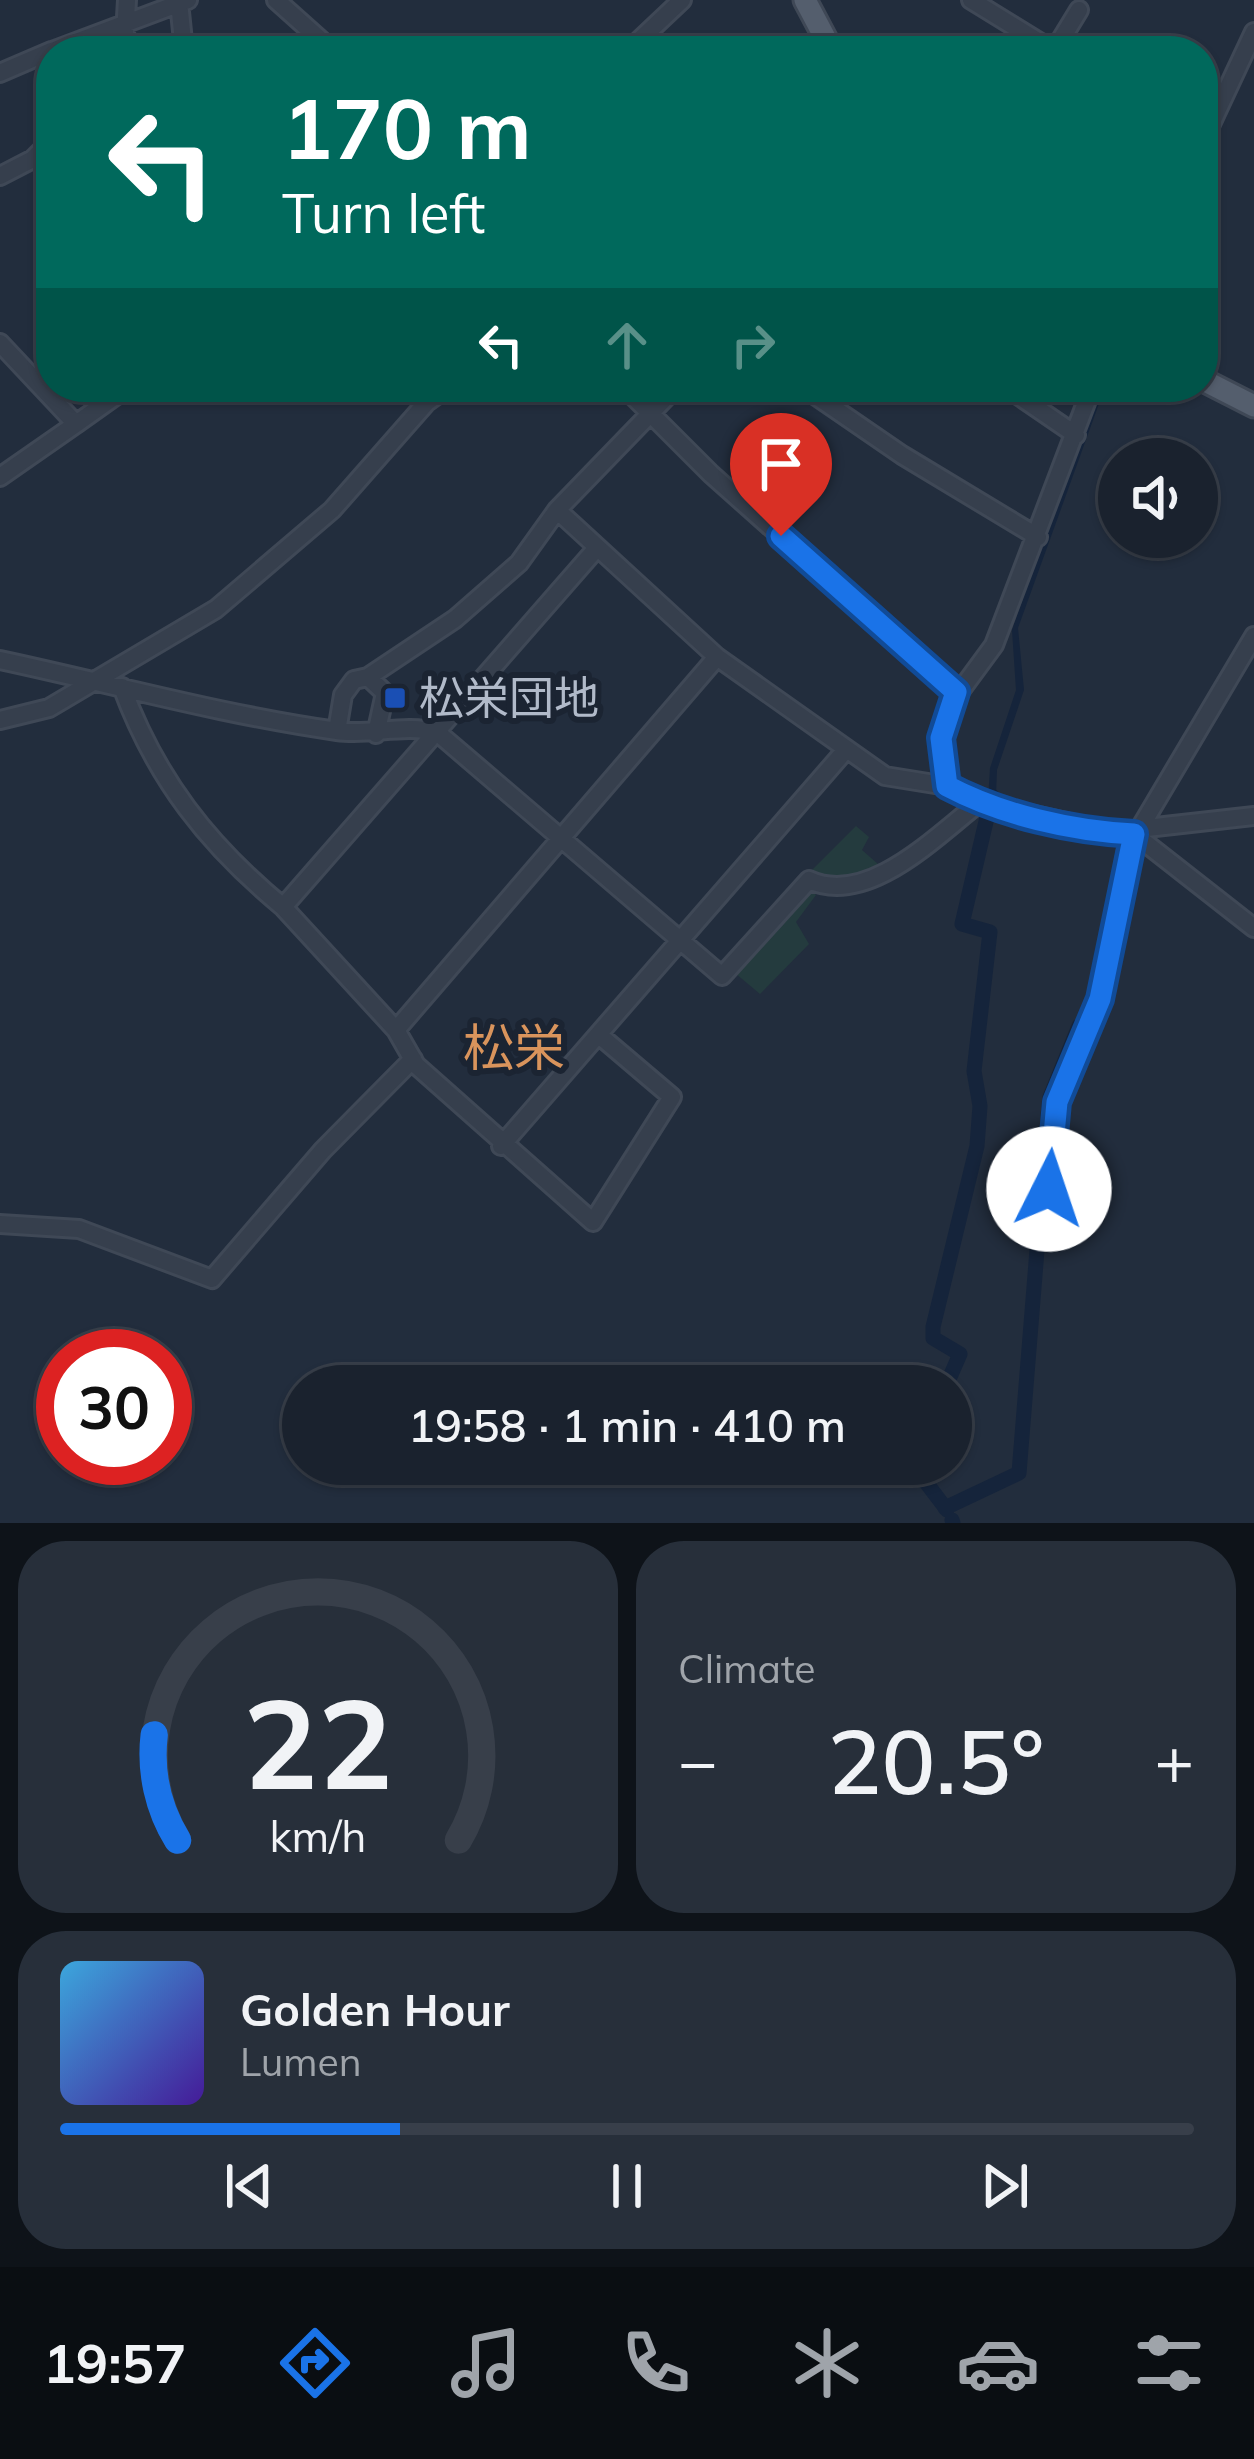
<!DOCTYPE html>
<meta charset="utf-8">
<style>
:root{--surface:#1a222e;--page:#272f3a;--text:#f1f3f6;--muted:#9fa4aa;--line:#383f4a;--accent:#1a73e8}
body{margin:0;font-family:Mulish,"Noto Sans JP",sans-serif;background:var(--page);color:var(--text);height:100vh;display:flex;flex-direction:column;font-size:45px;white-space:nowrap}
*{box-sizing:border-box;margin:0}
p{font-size:39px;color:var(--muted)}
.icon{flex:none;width:66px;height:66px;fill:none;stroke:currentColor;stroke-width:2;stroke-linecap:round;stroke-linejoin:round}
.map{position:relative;height:1523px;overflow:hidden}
.side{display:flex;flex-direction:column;gap:18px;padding:18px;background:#0e1319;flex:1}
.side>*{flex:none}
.guide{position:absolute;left:36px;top:36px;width:1182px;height:366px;border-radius:48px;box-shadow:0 3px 9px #0004,0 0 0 3px var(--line);background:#00695c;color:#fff;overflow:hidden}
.controls{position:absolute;left:1098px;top:438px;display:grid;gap:24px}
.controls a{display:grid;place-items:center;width:120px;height:120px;border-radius:50%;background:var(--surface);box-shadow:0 3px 9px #0004,0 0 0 3px var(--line);font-size:60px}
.speed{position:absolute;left:36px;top:1329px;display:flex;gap:24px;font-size:60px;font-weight:700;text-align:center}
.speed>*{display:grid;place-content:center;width:156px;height:156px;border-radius:50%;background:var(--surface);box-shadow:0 3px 9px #0004,0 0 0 3px var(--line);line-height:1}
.speed .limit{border:18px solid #d22;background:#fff;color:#111}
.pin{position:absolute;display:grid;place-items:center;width:102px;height:102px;color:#fff;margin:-123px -51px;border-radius:50% 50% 50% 0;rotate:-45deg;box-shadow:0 0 12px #0007}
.pin .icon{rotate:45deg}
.me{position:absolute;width:132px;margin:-66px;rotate:4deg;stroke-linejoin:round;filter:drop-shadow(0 0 9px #0008)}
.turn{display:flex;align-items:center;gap:42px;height:252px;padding:0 48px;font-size:54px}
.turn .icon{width:156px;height:156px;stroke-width:2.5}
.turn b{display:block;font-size:84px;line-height:102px}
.lanes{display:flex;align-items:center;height:114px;padding:0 48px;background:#0003;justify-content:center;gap:60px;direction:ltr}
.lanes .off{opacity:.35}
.big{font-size:90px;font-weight:600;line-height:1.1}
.side .card{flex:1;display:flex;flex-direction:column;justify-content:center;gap:18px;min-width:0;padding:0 42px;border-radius:48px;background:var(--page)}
.side .dial{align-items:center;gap:0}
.dial svg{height:312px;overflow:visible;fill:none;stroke:var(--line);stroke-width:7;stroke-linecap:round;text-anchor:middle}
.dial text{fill:var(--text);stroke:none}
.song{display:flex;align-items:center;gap:36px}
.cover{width:144px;height:144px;border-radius:18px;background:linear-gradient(135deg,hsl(200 70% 55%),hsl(260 70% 35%))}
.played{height:12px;border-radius:6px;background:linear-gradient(90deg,var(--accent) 30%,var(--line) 30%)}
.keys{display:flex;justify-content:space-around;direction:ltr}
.heat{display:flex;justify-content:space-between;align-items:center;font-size:66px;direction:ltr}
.side .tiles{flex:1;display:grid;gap:18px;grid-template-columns:1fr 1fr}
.card:last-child{grid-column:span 2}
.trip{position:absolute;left:282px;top:1365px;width:690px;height:120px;border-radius:60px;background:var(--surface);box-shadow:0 3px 9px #0004,0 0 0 3px var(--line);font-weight:600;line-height:120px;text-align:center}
.menu{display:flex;height:192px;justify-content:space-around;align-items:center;background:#0a0e12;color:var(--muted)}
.menu .icon{width:84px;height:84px}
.menu .active{color:var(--accent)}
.menu b{font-size:54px;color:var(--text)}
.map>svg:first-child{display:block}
.green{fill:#243b3e}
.water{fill:#15243b}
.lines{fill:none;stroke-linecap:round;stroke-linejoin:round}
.canal{stroke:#15243b;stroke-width:15}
.minor-casing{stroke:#3f4856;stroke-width:22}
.major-casing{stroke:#3f4856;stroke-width:27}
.minor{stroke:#363f4d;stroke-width:16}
.major{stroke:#545e6d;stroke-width:21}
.route-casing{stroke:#114b97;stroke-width:30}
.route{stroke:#1a73e8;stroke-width:21}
.transit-dot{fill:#1a4fb4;stroke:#1b2432;stroke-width:4.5}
.labels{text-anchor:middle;stroke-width:12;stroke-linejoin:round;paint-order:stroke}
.poi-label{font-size:45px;fill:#b1bac9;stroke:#1b2432;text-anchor:start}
.quarter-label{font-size:51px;fill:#d9945c;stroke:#1b2432}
</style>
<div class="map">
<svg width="1254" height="1523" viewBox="0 0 1254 1523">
<rect width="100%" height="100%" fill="#222d3d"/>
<path class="green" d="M856,826L869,837L862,850L878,864C857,879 833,887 810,872Z
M808,887L816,895L796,922L809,944L760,994L735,973Z"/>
<path class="water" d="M1097,387H1105L1018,628L1024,690L997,770L995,818L987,816L990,768L1016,690L1012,630Z"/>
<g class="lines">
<path class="canal" d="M1048,1116L1050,1097L1079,1026
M946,1386L960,1354L933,1338V1327L977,1146L980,1106L974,1071L990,932L962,924L992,796
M912,1464L947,1510
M945,1508L1019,1473L1043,1176
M952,1520L953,1523"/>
<g class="minor-casing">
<path id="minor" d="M276,0L333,51
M971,0L1054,51L1079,10
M179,2L184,51
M52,51L188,0
M124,51L127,0
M628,51L682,0
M0,73L51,51
M1203,141L1254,32
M0,176L33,159L51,141
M0,343L76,424L0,477
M624,387L711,474L956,692
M803,387L902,455L1038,537
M1006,387L1076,435
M76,424L128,387
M557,510L717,657L885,776L947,786L979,803L1111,832L1254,816
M596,549L283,907L396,1030L416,1065L593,1222L672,1097L599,1035
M0,660C112,684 223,715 337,731C370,736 406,723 438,733L722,976L809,880C868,907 936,836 979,803
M368,677L385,693L376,734
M122,687C156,779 208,845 283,907
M0,720L49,708L216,609L332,510L427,402L448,387
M337,731L343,695L354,680L368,677L455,619L519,563L557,510L676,387
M947,786L941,738L947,709L994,645L1092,387
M1134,834L1254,928
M396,1030L717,657
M501,1146L844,752
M1049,1189L1057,1102L1099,999L1127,850L1254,636
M0,1224L79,1229L212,1279L323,1150L413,1059"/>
</g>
<g class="major-casing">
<path id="major" d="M805,0L832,51
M1203,380L1254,406"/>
</g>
<use href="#minor" class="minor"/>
<use href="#major" class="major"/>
</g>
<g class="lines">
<g class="route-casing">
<path id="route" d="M781,536L956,692L941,738L947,786C1002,815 1072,831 1134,834L1100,999L1057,1102L1049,1189"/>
</g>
<use href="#route" class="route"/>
</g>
<rect class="transit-dot" x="383" y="686" width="24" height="24" rx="6"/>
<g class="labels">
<g class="poi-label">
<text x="419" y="714">松栄団地</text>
</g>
<g class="quarter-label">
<text x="514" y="1066">松栄</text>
</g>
</g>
</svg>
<div class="controls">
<a><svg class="icon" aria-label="sound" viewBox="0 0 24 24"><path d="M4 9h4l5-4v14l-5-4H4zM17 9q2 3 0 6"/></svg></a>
</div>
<div class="speed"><div class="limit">30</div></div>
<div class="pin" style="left:781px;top:536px;background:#d93025"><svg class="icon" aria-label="arrive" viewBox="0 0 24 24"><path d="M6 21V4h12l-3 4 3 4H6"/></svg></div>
<svg class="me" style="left:1049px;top:1189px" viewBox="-20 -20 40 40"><circle r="19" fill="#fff"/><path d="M0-13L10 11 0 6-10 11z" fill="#1a73e8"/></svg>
<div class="trip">19:58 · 1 min · 410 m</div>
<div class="guide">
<div class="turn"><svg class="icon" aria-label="left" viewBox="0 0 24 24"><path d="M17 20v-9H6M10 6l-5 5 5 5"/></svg><div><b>170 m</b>Turn left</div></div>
<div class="lanes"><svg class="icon" aria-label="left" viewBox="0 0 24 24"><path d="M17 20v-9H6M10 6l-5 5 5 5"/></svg><svg class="icon off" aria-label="ahead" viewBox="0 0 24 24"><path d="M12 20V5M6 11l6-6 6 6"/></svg><svg class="icon off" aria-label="right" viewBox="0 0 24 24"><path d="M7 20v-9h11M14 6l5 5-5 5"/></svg></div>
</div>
</div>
<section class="side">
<div class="tiles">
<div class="card dial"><svg viewBox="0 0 100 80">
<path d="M14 69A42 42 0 1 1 86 69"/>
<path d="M14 69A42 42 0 0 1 8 42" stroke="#1a73e8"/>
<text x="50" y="56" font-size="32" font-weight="700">22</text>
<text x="50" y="72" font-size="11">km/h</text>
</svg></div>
<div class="card"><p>Climate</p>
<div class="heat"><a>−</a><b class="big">20.5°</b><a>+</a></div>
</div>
<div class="card">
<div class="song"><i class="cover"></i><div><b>Golden Hour</b><p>Lumen</p></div></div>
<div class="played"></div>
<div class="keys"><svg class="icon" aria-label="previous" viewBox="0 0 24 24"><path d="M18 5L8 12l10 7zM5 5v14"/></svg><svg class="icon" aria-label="pause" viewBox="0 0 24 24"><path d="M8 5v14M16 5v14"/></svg><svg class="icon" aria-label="next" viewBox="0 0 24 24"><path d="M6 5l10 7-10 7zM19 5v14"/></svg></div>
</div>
</div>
</section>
<nav class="menu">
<b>19:57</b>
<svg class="icon active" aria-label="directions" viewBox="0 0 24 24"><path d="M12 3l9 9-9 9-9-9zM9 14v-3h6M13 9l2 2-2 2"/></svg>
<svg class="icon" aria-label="music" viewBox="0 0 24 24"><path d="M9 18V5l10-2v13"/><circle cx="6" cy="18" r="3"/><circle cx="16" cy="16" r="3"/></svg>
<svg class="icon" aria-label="phone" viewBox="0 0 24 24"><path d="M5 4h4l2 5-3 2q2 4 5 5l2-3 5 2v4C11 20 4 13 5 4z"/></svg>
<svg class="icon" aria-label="climate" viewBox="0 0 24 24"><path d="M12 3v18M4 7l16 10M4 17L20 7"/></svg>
<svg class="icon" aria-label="car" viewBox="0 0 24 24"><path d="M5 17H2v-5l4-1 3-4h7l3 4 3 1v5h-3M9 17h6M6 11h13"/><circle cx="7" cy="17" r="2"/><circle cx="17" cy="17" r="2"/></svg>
<svg class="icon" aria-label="filters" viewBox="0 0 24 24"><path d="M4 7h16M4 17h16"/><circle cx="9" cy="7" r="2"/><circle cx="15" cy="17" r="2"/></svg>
</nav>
